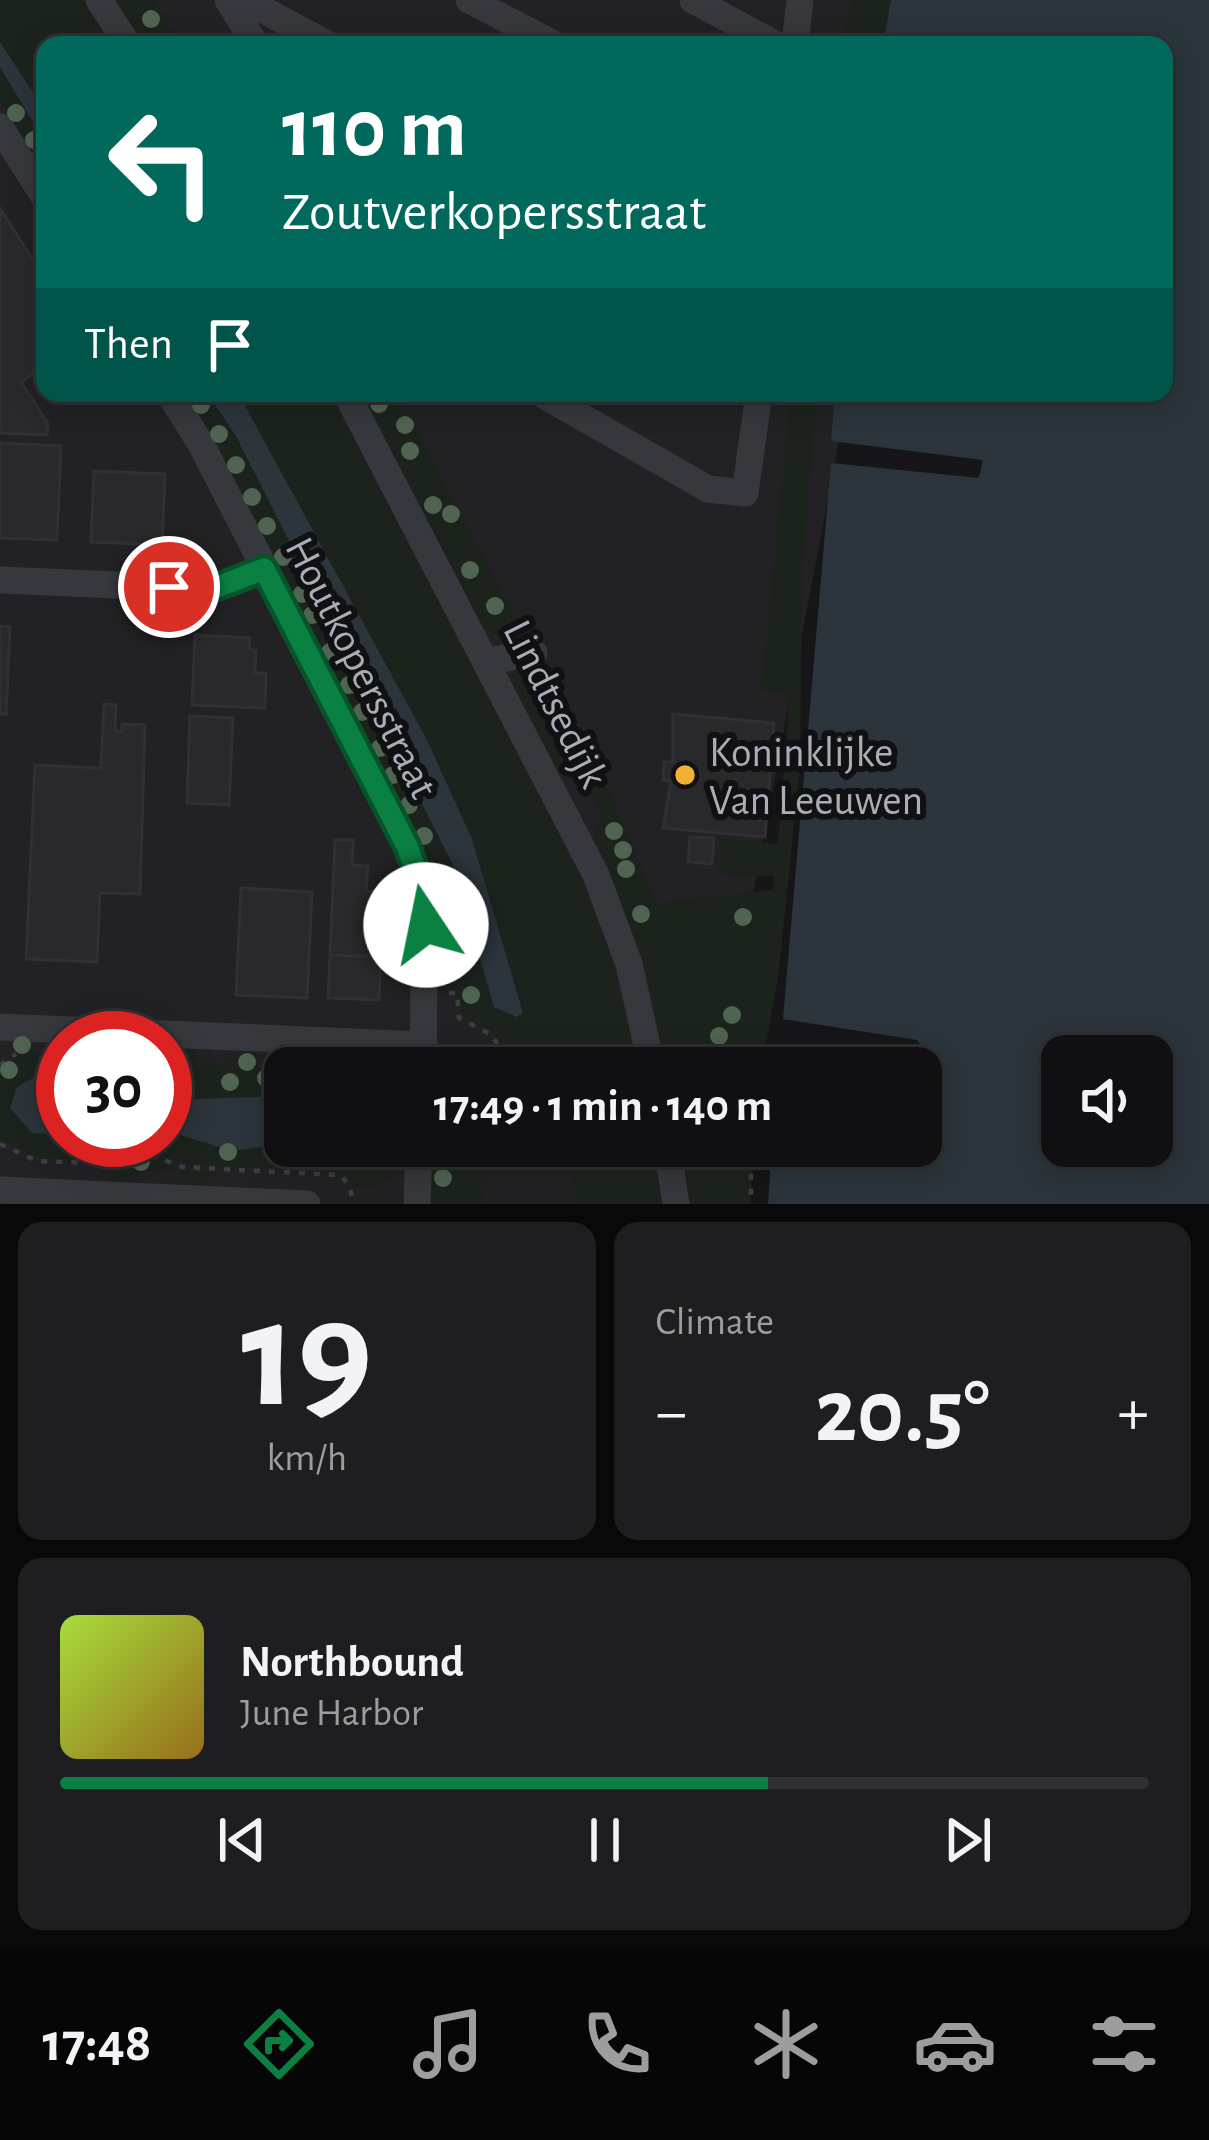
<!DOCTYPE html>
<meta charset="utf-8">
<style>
:root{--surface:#101012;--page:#1e1e20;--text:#f1f3f6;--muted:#9c9d9f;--line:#303032;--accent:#0b8043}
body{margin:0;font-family:"Alegreya Sans",sans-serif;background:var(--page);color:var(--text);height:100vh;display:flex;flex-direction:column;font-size:45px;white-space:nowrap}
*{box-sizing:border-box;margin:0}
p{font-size:39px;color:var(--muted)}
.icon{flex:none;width:66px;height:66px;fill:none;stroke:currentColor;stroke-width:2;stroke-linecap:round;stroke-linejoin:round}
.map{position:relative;height:1204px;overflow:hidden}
.panel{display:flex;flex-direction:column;gap:18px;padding:18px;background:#09090a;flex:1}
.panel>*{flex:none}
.hud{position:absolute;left:36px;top:36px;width:1137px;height:366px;border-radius:24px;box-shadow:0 6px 30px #0003,0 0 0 3px var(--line);background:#00695c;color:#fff;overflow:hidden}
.buttons{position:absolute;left:1041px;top:1035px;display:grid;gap:24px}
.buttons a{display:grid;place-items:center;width:132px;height:132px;border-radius:24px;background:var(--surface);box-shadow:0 6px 30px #0003,0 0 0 3px var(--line);font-size:60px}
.speed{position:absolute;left:36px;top:1011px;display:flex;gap:24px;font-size:60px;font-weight:700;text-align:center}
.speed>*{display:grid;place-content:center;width:156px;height:156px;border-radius:50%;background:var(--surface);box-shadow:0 6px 30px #0003,0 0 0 3px var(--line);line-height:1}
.speed .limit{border:18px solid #d22;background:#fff;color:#111}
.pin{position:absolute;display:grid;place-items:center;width:102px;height:102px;color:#fff;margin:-51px;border:6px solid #fff;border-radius:50%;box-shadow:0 3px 12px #0007}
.me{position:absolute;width:132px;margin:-66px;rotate:349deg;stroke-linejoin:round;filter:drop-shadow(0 0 9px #0008)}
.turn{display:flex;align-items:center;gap:42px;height:252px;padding:0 48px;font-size:54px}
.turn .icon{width:156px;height:156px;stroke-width:2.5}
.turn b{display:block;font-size:84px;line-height:102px}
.then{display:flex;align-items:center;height:114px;padding:0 48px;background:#0003;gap:24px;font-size:45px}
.big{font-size:90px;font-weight:600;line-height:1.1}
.panel .tile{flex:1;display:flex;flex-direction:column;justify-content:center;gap:18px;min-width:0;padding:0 42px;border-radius:24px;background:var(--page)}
.panel .dial{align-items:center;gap:0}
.dial b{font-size:156px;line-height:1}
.song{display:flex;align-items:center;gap:36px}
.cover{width:144px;height:144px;border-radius:18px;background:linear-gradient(135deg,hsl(80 70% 55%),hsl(40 70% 35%))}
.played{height:12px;border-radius:6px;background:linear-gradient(90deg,var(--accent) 65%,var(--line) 65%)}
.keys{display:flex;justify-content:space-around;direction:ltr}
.heat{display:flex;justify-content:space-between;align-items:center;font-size:66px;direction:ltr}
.panel .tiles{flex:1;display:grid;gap:18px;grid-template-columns:1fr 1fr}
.tile:last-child{grid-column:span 2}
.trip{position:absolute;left:264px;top:1047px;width:678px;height:120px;border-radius:24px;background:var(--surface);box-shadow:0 6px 30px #0003,0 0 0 3px var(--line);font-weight:600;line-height:120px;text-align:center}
.menu{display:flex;height:192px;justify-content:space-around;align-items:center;background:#060607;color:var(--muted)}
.menu .icon{width:84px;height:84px}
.menu .current{color:var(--accent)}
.menu b{font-size:54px;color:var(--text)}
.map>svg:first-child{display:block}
.built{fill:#222225;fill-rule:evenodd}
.green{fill:#1c231d}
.water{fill:#2c353c;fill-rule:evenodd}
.building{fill:#29292c;stroke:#303034;stroke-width:3}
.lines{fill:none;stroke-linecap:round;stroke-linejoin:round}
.path{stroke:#3d3f44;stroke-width:4.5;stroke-dasharray:6 9;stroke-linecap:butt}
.minor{stroke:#37383d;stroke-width:27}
.tree{fill:#506452}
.route-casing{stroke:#07532c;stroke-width:30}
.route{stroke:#0b8043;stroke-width:21}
.poi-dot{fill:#f2b134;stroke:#111113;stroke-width:4.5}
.labels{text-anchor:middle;stroke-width:12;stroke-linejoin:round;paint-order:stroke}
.street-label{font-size:42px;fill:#a8adb8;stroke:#111113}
.poi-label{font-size:42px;fill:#a8adb8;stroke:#111113;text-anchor:start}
</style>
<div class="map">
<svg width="1209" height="1204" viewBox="0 0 1209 1204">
<rect width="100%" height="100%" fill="#161618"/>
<path class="built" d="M0,0H924L915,45H45V393H848L720,1068H285V1146H705L694,1204H0ZM63,1038H165V1140H63Z"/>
<path class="green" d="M0,0H84L112,45H45V111L0,42Z
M109,0H153L181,45H137Z
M853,0H891L883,45H841Z
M0,67L45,142V173L0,102Z
M184,393H207L236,436L453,865L485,983L523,1012L472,839L427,740L238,393H330L558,819L597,908L641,1068H533L507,1055L492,1031L461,1015L459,990L438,991V904L424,852Z
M354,393H396L528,641L497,636L481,627Z
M791,393H817L802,566L800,766L779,970L762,1068H660L593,842L600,818L596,799L583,780L551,762L510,684L520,668L542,665L598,767L657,903L773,890V876L719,874L722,839L778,844L790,694L761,690Z
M175,1046L201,1047L196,1057L203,1064H225L243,1049L263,1050L256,1059L262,1066L306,1068H285V1096L165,1100V1054Z
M63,1050V1071H46L17,1087L10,1108L32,1133L110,1140L86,1160L33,1156L0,1139V1069L20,1056Z
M165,1130L231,1151L282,1144L322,1150L399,1146C398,1172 386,1189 358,1188L341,1171L184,1164L128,1140H165Z
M120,1146L181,1170L215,1172L197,1189L179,1185L185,1178L178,1171L143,1170L127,1185L105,1181L111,1175L106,1169L89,1167L105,1150Z
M431,1146H475L484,1204H428Z
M567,1146H656L667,1204H577Z
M675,1146H755L750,1204H685Z"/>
<path class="water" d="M891,0H1209V1204H768L772,1146H921L925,1051L917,1040L783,1019L831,463L979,478L983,460L831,441L835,393H1164V45H883ZM1152,1056V1146H1062V1056Z
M0,42L45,111V142L0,67Z
M207,393H238L427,740L472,839L523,1013L516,1017L494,1007L453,865L236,436Z
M46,1071H63V1135L32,1133L10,1108L17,1087Z
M285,1096V1144L231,1151L165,1130V1100Z"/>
<path class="building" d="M0,208L45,279V366L21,382L48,424L47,435L0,433Z
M0,443L61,446L57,540L0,538Z
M94,471L165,474L162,545L91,542Z
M0,626L10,627L6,714H0Z
M195,635L250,638L249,649L256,650L255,673H266L265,708L192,705Z
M104,704L116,705L115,731L122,732V724L145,725L140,894L100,893L97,962L26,959L35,765L101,768Z
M673,714L774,723L765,837L663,828L671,781L663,780L664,762H673Z
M190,716L233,718L229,805L187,803Z
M690,837L714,838L712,864L688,862Z
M335,840H353L352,865L368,866L366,891L376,892L375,917H383L381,957L330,955Z
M241,888L312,892L307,998L236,995Z
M330,955L381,957L379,1000L328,998Z"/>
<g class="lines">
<path class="path" d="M449,993H457L459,1018L492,1035L505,1058L526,1068
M0,1065L16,1054
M0,1144L37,1161L87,1163L101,1148L118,1142L182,1167L340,1175L350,1186L353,1204
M585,1146H589
M744,1146L751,1156V1204"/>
<path class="minor" d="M99,0L128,45
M228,0L256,45
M245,0L329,45
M469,0L556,45
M693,0L777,45
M795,45L800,0
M0,127L45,198
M169,393L201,444L407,846L425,896L423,1068
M346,393L596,875L629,964L652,1068
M540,393L708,489L745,493L759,393
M0,580L211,589L264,569
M488,661L534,653
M0,1027L424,1045
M667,1146L676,1204
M0,1190L307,1204
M417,1204L419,1146"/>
</g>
<g class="tree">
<circle cx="151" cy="19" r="9"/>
<circle cx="16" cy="113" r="9"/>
<circle cx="34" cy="140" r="9"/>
<circle cx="379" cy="404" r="9"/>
<circle cx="201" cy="405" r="9"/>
<circle cx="405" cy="425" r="9"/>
<circle cx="219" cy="434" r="9"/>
<circle cx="410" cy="451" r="9"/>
<circle cx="236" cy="465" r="9"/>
<circle cx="252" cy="497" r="9"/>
<circle cx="433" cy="505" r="9"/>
<circle cx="451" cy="514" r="9"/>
<circle cx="267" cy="526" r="9"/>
<circle cx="283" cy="557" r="9"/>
<circle cx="470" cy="570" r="9"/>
<circle cx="302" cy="594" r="9"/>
<circle cx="495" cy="606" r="9"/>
<circle cx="312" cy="615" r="9"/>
<circle cx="330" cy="652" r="9"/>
<circle cx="349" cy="685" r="9"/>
<circle cx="553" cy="703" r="9"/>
<circle cx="362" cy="712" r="9"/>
<circle cx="380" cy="748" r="9"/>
<circle cx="571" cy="757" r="9"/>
<circle cx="589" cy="773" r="9"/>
<circle cx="393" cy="775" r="9"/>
<circle cx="409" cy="805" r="9"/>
<circle cx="614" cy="831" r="9"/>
<circle cx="424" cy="836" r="9"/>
<circle cx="623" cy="850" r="9"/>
<circle cx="626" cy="869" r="9"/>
<circle cx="452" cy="897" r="9"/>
<circle cx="641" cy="914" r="9"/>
<circle cx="743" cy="917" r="9"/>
<circle cx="455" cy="928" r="9"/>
<circle cx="452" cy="964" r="9"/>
<circle cx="471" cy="995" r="9"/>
<circle cx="732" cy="1015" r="9"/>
<circle cx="719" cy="1036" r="9"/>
<circle cx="22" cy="1045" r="9"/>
<circle cx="179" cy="1058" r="9"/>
<circle cx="247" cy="1062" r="9"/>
<circle cx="9" cy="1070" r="9"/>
<circle cx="266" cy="1078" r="9"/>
<circle cx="230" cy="1082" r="9"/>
<circle cx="228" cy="1152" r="9"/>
<circle cx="369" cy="1156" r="9"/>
<circle cx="455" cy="1157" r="9"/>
<circle cx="767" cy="1158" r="9"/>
<circle cx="141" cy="1162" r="9"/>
<circle cx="443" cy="1178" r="9"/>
</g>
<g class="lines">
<g class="route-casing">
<path id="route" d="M169,587L212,589L264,569L407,846L425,896L426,925"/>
</g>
<use href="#route" class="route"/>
</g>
<circle class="poi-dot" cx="685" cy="775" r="12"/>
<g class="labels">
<g class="street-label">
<text transform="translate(363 667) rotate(63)" y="15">Houtkopersstraat</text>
<text transform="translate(557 703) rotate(63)" y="15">Lindtsedijk</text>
</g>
<g class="poi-label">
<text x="709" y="766">Koninklijke<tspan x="709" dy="48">Van Leeuwen</tspan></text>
</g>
</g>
</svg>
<div class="buttons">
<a><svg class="icon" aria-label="sound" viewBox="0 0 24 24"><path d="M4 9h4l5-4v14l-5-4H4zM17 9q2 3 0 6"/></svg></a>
</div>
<div class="speed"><div class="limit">30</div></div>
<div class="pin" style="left:169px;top:587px;background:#d93025"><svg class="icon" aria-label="arrive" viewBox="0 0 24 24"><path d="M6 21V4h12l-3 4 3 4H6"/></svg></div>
<svg class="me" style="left:426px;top:925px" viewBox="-20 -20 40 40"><circle r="19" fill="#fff"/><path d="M0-13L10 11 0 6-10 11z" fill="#0b8043"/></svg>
<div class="trip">17:49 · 1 min · 140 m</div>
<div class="hud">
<div class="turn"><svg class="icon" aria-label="left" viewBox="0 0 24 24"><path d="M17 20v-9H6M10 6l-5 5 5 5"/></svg><div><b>110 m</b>Zoutverkopersstraat</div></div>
<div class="then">Then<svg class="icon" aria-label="arrive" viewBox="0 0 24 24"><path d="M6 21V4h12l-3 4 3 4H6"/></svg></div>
</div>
</div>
<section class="panel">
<div class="tiles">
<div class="tile dial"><b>19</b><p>km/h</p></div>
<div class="tile"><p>Climate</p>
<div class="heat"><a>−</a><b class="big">20.5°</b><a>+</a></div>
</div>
<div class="tile">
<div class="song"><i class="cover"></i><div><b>Northbound</b><p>June Harbor</p></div></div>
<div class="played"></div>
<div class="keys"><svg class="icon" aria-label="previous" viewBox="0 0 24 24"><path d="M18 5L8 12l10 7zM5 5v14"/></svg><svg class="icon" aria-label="pause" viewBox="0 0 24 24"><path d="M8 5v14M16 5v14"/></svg><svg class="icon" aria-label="next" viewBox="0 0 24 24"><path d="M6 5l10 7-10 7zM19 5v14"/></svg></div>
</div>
</div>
</section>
<nav class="menu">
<b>17:48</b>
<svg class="icon current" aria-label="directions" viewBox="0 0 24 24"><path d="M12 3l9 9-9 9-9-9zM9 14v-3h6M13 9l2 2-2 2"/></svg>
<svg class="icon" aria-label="music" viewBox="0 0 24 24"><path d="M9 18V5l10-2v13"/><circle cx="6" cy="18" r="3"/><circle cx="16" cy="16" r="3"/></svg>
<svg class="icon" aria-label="phone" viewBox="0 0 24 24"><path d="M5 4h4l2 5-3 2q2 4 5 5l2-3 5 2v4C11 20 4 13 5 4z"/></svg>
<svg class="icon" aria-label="climate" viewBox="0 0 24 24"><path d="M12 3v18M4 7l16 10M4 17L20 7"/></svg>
<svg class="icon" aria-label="car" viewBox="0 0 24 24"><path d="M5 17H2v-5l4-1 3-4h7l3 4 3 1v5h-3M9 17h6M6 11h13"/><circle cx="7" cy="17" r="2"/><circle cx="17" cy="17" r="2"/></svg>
<svg class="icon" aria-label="filters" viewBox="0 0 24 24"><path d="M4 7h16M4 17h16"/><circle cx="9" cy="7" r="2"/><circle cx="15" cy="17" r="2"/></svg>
</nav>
